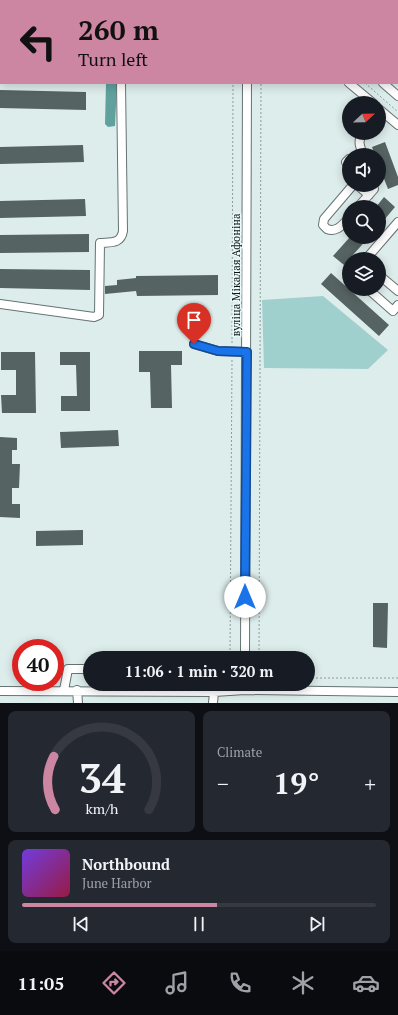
<!DOCTYPE html>
<meta charset="utf-8">
<style>
:root{--surface:#171b24;--page:#242831;--text:#f1f3f6;--muted:#9ea1a6;--line:#363941;--accent:#cd86a1}
body{margin:0;font-family:"PT Serif",serif;background:var(--page);color:var(--text);height:100vh;display:flex;flex-direction:column;font-size:15px;white-space:nowrap}
*{box-sizing:border-box;margin:0}
p{font-size:13px;color:var(--muted)}
.icon{flex:none;width:22px;height:22px;fill:none;stroke:currentColor;stroke-width:2;stroke-linecap:round;stroke-linejoin:round}
.map{position:relative;height:703px;overflow:hidden}
.side{display:flex;flex-direction:column;gap:8px;padding:8px;background:#0d0f14;flex:1}
.side>*{flex:none}
.top-card{position:absolute;left:0px;top:0px;width:398px;height:84px;box-shadow:0 2px 10px #0003;background:#cd86a1;color:#111;overflow:hidden}
.needle{width:26px;rotate:68deg}
.fabs{position:absolute;left:342px;top:96px;display:grid;gap:8px}
.fabs a{display:grid;place-items:center;width:44px;height:44px;border-radius:50%;background:var(--surface);box-shadow:0 2px 10px #0003;font-size:20px}
.speed{position:absolute;left:12px;top:639px;display:flex;gap:8px;font-size:20px;font-weight:700;text-align:center}
.speed>*{display:grid;place-content:center;width:52px;height:52px;border-radius:50%;background:var(--surface);box-shadow:0 2px 10px #0003;line-height:1}
.speed .limit{border:6px solid #d22;background:#fff;color:#111}
.pin{position:absolute;display:grid;place-items:center;width:34px;height:34px;color:#fff;margin:-41px -17px;border-radius:50% 50% 50% 0;rotate:-45deg;box-shadow:0 0 4px #0007}
.pin .icon{rotate:45deg}
.me{position:absolute;width:44px;margin:-22px;rotate:0deg;stroke-linejoin:round;filter:drop-shadow(0 0 3px #0008)}
.turn{display:flex;align-items:center;gap:14px;height:84px;padding:0 12px;font-size:18px}
.turn .icon{width:52px;height:52px;stroke-width:2.5}
.turn b{display:block;font-size:28px;line-height:34px}
.big{font-size:30px;font-weight:700;line-height:1.1}
.side .widget{flex:1;display:flex;flex-direction:column;justify-content:center;gap:6px;min-width:0;padding:0 14px;border-radius:8px;background:var(--page)}
.side .dial{align-items:center;gap:0}
.dial svg{height:104px;overflow:visible;fill:none;stroke:var(--line);stroke-width:7;stroke-linecap:round;text-anchor:middle}
.dial text{fill:var(--text);stroke:none}
.song{display:flex;align-items:center;gap:12px}
.cover{width:48px;height:48px;border-radius:6px;background:linear-gradient(135deg,hsl(260 70% 55%),hsl(340 70% 35%))}
.played{height:4px;border-radius:2px;background:linear-gradient(90deg,var(--accent) 55%,var(--line) 55%)}
.keys{display:flex;justify-content:space-around;direction:ltr}
.heat{display:flex;justify-content:space-between;align-items:center;font-size:22px;direction:ltr}
.side .tiles{flex:1;display:grid;gap:8px;grid-template-columns:1fr 1fr}
.widget:last-child{grid-column:span 2}
.trip{position:absolute;left:83px;top:651px;width:232px;height:40px;border-radius:20px;background:var(--surface);box-shadow:0 2px 10px #0003;font-weight:700;line-height:40px;text-align:center}
.dock{display:flex;height:64px;justify-content:space-around;align-items:center;background:#090b0e;color:var(--muted)}
.dock .icon{width:28px;height:28px}
.dock .current{color:var(--accent)}
.dock b{font-size:18px;color:var(--text)}
.map>svg:first-child{display:block}
.green{fill:#a0d0ce}
.water{fill:#60a19e}
.building{fill:#556362}
.lines{fill:none;stroke-linecap:round;stroke-linejoin:round}
.minor-casing{stroke:#657372;stroke-width:10}
.path{stroke:#8f9c9b;stroke-width:1;stroke-dasharray:2 2;stroke-linecap:butt}
.minor{stroke:#fff;stroke-width:8}
.route-casing{stroke:#114b97;stroke-width:10}
.route{stroke:#1a73e8;stroke-width:7}
.labels{text-anchor:middle;stroke-width:3;stroke-linejoin:round;paint-order:stroke}
.street-label{font-size:11px;fill:#0c1211;stroke:#eafaf9}
</style>
<div class="map">
<svg width="398" height="703" viewBox="0 0 398 703">
<rect width="100%" height="100%" fill="#ddedec"/>
<path class="green" d="M323,296L388,350L368,369L264,368L262,300Z"/>
<path class="water" d="M106,83H117L115,126L108,127L105,124Z"/>
<path class="building" d="M0,90L86,92V110L0,108Z
M385,142L398,177V185L388,189L379,166V155H375L372,147Z
M83,145L84,162L0,164V147Z
M384,197L395,207L379,226V207H376Z
M85,199L86,216L0,218V201Z
M89,234V252L0,253V235Z
M350,237H369L344,265L333,256Z
M0,269L90,270V290L0,288Z
M331,273L389,325L379,336L321,284Z
M218,275V295L137,296L136,291L105,294V286L117,285V280L136,278V276Z
M139,351H182V365H171L172,408H151L150,372H139Z
M1,352H35L36,413H2L1,395H16V370H1Z
M60,352H90V411H61V396H77L76,365H60Z
M118,430L119,446L61,448L60,432Z
M0,437L17,438V450H12V464H20L19,488H12V504H20V518L0,517Z
M83,530V545L36,546V531Z
M373,603H388L387,648L373,647Z"/>
<g class="lines">
<g class="minor-casing">
<path id="minor" d="M121,0V1
M246,0V1
M286,0L287,1
M349,83L373,103
M383,83L398,96
M379,109L398,125
M363,155C360,146 357,141 363,133
M349,159L346,162L349,168
M357,185L369,195
M358,207L374,189L373,185
M349,218C343,224 337,233 327,229L323,225L324,219L353,185
M366,259L398,222
M379,275L398,291
M368,289L393,311L398,305
M0,304L94,317L99,315L100,243C111,242 121,244 123,231L121,83
M194,344L218,351L247,352
M245,658L247,83
M64,690L68,669H90
M77,690L78,703
M0,691L214,692L245,690L398,692
M213,703L214,692"/>
</g>
<path class="path" d="M233,0V1
M259,0V1
M365,83L398,112
M232,343L233,83
M230,658L232,359
M259,658L261,83
M308,678H398"/>
<use href="#minor" class="minor"/>
</g>
<g class="lines">
<g class="route-casing">
<path id="route" d="M194,344L218,351L247,352L245,597"/>
</g>
<use href="#route" class="route"/>
</g>
<g class="labels">
<g class="street-label">
<text transform="translate(236 275) rotate(-90)" y="4">вуліца Мікалая Афоніна</text>
</g>
</g>
</svg>
<div class="fabs">
<a><svg class="needle" viewBox="-14 -14 28 28"><path d="M0-13l5 13h-10z" fill="#e53935"/><path d="M0 13l5-13h-10z" fill="#9ea1a6"/></svg></a>
<a><svg class="icon" aria-label="sound" viewBox="0 0 24 24"><path d="M4 9h4l5-4v14l-5-4H4zM17 9q2 3 0 6"/></svg></a>
<a><svg class="icon" aria-label="search" viewBox="0 0 24 24"><circle cx="10" cy="10" r="6"/><path d="M15 15l6 6"/></svg></a>
<a><svg class="icon" aria-label="layers" viewBox="0 0 24 24"><path d="M12 4l9 5-9 5-9-5zM3 14l9 5 9-5"/></svg></a>
</div>
<div class="speed"><div class="limit">40</div></div>
<div class="pin" style="left:194px;top:344px;background:#d93025"><svg class="icon" aria-label="arrive" viewBox="0 0 24 24"><path d="M6 21V4h12l-3 4 3 4H6"/></svg></div>
<svg class="me" style="left:245px;top:597px" viewBox="-20 -20 40 40"><circle r="19" fill="#fff"/><path d="M0-13L10 11 0 6-10 11z" fill="#1a73e8"/></svg>
<div class="trip">11:06 · 1 min · 320 m</div>
<div class="top-card">
<div class="turn"><svg class="icon" aria-label="left" viewBox="0 0 24 24"><path d="M17 20v-9H6M10 6l-5 5 5 5"/></svg><div><b>260 m</b>Turn left</div></div>
</div>
</div>
<section class="side">
<div class="tiles">
<div class="widget dial"><svg viewBox="0 0 100 80">
<path d="M14 69A42 42 0 1 1 86 69"/>
<path d="M14 69A42 42 0 0 1 13 28" stroke="#cd86a1"/>
<text x="50" y="56" font-size="32" font-weight="700">34</text>
<text x="50" y="72" font-size="11">km/h</text>
</svg></div>
<div class="widget"><p>Climate</p>
<div class="heat"><a>−</a><b class="big">19°</b><a>+</a></div>
</div>
<div class="widget">
<div class="song"><i class="cover"></i><div><b>Northbound</b><p>June Harbor</p></div></div>
<div class="played"></div>
<div class="keys"><svg class="icon" aria-label="previous" viewBox="0 0 24 24"><path d="M18 5L8 12l10 7zM5 5v14"/></svg><svg class="icon" aria-label="pause" viewBox="0 0 24 24"><path d="M8 5v14M16 5v14"/></svg><svg class="icon" aria-label="next" viewBox="0 0 24 24"><path d="M6 5l10 7-10 7zM19 5v14"/></svg></div>
</div>
</div>
</section>
<nav class="dock">
<b>11:05</b>
<svg class="icon current" aria-label="directions" viewBox="0 0 24 24"><path d="M12 3l9 9-9 9-9-9zM9 14v-3h6M13 9l2 2-2 2"/></svg>
<svg class="icon" aria-label="music" viewBox="0 0 24 24"><path d="M9 18V5l10-2v13"/><circle cx="6" cy="18" r="3"/><circle cx="16" cy="16" r="3"/></svg>
<svg class="icon" aria-label="phone" viewBox="0 0 24 24"><path d="M5 4h4l2 5-3 2q2 4 5 5l2-3 5 2v4C11 20 4 13 5 4z"/></svg>
<svg class="icon" aria-label="climate" viewBox="0 0 24 24"><path d="M12 3v18M4 7l16 10M4 17L20 7"/></svg>
<svg class="icon" aria-label="car" viewBox="0 0 24 24"><path d="M5 17H2v-5l4-1 3-4h7l3 4 3 1v5h-3M9 17h6M6 11h13"/><circle cx="7" cy="17" r="2"/><circle cx="17" cy="17" r="2"/></svg>
</nav>
